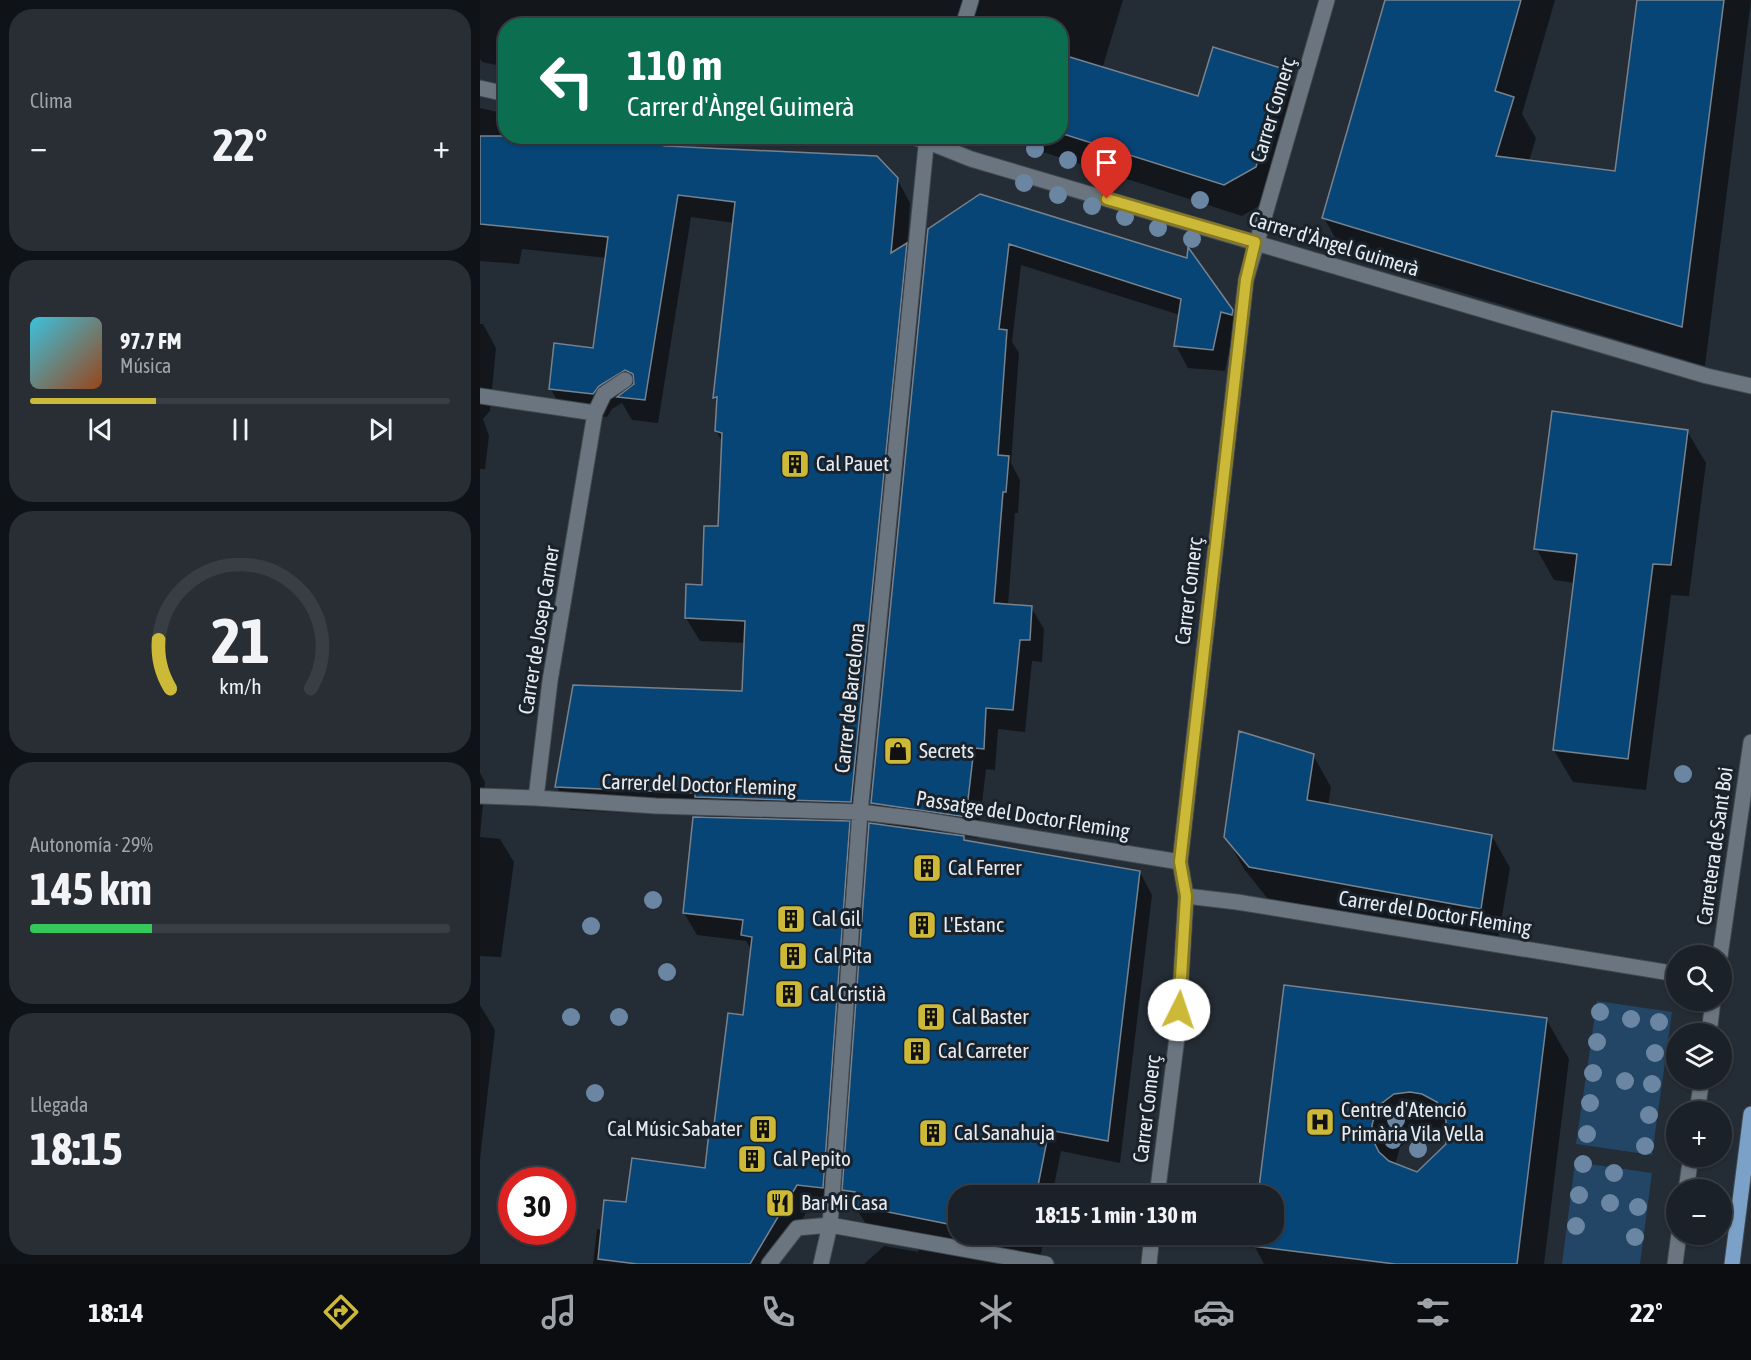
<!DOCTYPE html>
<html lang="es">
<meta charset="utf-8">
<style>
:root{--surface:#1b2128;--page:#282e34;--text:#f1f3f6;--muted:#a0a3a8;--line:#393e45;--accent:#cdb938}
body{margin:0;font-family:"Asap Condensed",sans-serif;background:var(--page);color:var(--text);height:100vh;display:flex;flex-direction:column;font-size:22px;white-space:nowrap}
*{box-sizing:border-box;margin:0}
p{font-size:20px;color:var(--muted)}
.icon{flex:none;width:33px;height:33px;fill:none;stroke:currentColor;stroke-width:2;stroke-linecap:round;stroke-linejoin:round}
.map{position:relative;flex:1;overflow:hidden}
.side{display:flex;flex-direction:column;gap:9px;padding:9px;background:#0f1216;width:480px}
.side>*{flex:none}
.banner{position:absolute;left:18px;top:18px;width:570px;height:126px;border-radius:24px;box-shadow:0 2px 4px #0004,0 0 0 2px var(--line);background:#0b6e4f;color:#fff;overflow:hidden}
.buttons{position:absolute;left:1186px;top:945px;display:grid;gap:12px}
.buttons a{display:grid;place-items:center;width:66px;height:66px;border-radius:50%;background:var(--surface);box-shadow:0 2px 4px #0004,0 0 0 2px var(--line);font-size:30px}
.speed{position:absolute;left:18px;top:1167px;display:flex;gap:12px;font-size:30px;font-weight:700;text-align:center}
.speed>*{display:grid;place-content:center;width:78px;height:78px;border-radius:50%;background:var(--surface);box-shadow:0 2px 4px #0004,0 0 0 2px var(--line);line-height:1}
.speed .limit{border:9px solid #d22;background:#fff;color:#111}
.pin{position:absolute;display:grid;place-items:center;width:51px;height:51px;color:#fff;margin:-62px -26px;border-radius:50% 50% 50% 0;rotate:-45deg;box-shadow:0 0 6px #0007}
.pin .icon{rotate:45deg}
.me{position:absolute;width:66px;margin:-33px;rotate:4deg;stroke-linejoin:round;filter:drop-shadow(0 0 4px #0008)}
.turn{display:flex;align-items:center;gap:21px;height:126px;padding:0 30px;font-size:27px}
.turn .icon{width:78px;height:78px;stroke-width:2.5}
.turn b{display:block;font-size:42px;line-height:51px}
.big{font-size:45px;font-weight:700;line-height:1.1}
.side .tile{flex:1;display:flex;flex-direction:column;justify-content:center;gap:9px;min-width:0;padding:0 21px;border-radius:24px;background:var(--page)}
.side .dial{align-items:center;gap:0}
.dial svg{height:156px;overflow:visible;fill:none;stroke:var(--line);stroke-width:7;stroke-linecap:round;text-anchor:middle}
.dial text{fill:var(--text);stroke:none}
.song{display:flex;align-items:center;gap:18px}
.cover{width:72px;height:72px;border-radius:9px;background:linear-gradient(135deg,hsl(190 70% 55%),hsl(20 70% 35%))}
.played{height:6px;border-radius:3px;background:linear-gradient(90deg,var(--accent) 30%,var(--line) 30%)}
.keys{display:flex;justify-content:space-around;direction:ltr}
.heat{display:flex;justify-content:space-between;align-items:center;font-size:33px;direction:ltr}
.charge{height:9px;border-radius:4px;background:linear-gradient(90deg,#34c759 29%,var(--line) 0)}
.trip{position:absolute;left:468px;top:1185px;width:336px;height:60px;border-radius:24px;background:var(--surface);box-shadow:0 2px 4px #0004,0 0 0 2px var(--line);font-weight:700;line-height:60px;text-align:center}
.tabs{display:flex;height:96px;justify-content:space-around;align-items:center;background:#0b0d10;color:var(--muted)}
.tabs .icon{width:42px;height:42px}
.tabs .current{color:var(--accent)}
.tabs b{font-size:27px;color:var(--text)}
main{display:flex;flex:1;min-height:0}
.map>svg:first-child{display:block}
.green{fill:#234566}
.shadow{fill:#0007;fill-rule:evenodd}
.building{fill:#074577;stroke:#78828d;stroke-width:1.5;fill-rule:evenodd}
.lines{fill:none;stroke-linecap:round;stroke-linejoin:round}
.minor-casing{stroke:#41484f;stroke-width:17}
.major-casing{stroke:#41484f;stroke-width:17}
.minor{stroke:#6b757f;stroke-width:15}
.major{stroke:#7ba1c8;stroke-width:15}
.tree{fill:#6a86a3}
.route-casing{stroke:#857824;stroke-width:15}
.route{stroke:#cdb938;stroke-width:10}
.labels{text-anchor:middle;stroke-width:6;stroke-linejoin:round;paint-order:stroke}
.street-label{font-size:21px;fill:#e6ecf2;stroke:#1a222b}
.poi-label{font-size:21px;fill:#e6ecf2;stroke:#1a222b;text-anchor:start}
</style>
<main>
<section class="side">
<div class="tile"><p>Clima</p>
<div class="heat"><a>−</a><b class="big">22°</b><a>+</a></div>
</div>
<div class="tile">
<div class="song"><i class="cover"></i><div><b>97.7 FM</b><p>Música</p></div></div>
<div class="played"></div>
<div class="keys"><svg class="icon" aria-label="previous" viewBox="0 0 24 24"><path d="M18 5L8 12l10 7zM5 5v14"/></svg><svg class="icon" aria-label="pause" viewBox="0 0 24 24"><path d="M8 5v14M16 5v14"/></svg><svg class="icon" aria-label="next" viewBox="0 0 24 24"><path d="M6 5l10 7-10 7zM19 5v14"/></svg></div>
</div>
<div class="tile dial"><svg viewBox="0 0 100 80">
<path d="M14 69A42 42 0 1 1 86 69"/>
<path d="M14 69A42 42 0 0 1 8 44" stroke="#cdb938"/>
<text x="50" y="56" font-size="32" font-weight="700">21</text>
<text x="50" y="72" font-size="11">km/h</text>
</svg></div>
<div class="tile"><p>Autonomía · 29%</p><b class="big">145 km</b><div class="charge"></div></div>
<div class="tile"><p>Llegada</p><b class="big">18:15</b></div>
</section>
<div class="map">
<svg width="1271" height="1264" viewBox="0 0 1271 1264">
<rect width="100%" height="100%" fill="#242c35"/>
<path class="green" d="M1117,1001L1192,1012L1172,1155L1096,1144Z
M1095,1162L1172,1173L1160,1264H1082Z"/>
<path class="shadow" d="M0,0H643L622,69L719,98L803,70L821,102L793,198L762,216L544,146L539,136H580V26H514L512,21L502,26H26V67L2,62L0,59Z
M907,0H1075L1042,114L1056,138L1049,161L1136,172L1159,0H1271L1225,366L867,258L844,218Z
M0,108L26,114V136L185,147L417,179L430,203L427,246L439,268L384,825L370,824L381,845L355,1209L330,1206L296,1264H113L117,1229L123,1230L147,1204L226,1169L264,1017L272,951L266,941L217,935L204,913L223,816L90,810L77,787L263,693L265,643L220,641L206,618L224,586L240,528L243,443L236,431L238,404L234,398L254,223L211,217L178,423L152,420L142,403L132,409L127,417L84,412L70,388L114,350L127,258L42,249L39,264L0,261Z
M500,196L752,311L764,333L753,332L745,371L708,368L696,346L700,315L541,265L532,342L539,353L531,463L540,480L538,513H535L528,605L551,607L564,629L562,662L552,661L545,732L518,729L515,770L506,769L498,838L482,836L485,842L660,872L672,895L640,1163L581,1151L572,1196H478V1234H565L559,1264H384L404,1246L439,1252L429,1235L388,1227L364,1190L406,827L392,803Z
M0,324H3L16,348L10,411L3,419L9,436L5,469H0Z
M1207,431L1226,463L1209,596L1191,595L1166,790L1093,782L1074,750L1095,583L1074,580L1056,548Z
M833,755L851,787L848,806L1012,836L1030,868L1018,940L788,899L764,869L746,837Z
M0,773L5,782L0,836Z
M0,837L20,839L34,862L21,957L0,956Z
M805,986L1066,1019L1089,1059L1064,1264H784L774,1245L794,1234ZM953,1131L966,1134L968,1145L937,1174L915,1165L920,1147L937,1134Z
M0,1005L15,1030L0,1159Z"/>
<path class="building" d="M905,0H1041L1015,91L1034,97L1016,156L1135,171L1157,0H1244L1202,327L842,218Z
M733,47L804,69L776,167L744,185L580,133V54L718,96Z
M0,136H143L185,146L397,156L418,178L411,253L427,243L371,802L215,797V793L75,787L93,685L262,691L265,621L205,618L206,584L222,585L224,526H238L242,433L235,431L237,397L233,398L255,202L198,195L165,400L137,397L154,384L153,374L145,370L119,386L113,394L69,389L74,343L113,348L128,237L0,224Z
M500,194L707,258L708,247L753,310L752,315L741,312L733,350L694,346L701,299L529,244L519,329L527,330L518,455L529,456L526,492H523L514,603L552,606L550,640H540L533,710L506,708L504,749L494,748L486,817L391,803L448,229Z
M1072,411L1208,430L1191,565L1173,564L1148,759L1073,750L1097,554L1054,549Z
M759,731L834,754L827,800L1012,835L1001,909L769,867L744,837Z
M213,817L370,821L343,1188L317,1185L270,1264H157L118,1259L124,1200L146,1202L152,1158L225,1168L229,1132L233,1133L248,1013L263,1015L272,937L261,935L263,920L203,913Z
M389,823L484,836V840L660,871L628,1141L569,1130L556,1196H478V1226L373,1205L375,1192L362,1190Z
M804,985L1067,1018L1037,1264H915L772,1246L773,1234H794V1196H778ZM930,1092L942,1094L957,1102L966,1120V1144L937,1172L909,1161L899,1152L893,1140L892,1125L897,1107L914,1094Z"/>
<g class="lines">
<g class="minor-casing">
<path id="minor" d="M483,26L491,0
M0,88L26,94
M428,136L446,141L491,159L1227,376L1271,386
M0,396L115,413L70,681L56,798L0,796
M115,413L124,394L145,380
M56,798L176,806L380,812L438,819L700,862
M706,896L757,902L1197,974
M1240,956L1271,742
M1229,1034L1233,1000
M1217,1112L1222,1078
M1206,1190L1211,1156
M677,1196L698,1029L706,896L700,862L766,280L847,0
M289,1264L317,1228L350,1225L566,1264
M341,1264L350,1225L380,812L447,136
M669,1264L672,1234
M1195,1264L1199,1234"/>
</g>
<g class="major-casing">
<path id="major" d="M1252,1264L1271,1114"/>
</g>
<use href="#minor" class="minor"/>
<use href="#major" class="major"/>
</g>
<g class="tree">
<circle cx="555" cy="149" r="9"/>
<circle cx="588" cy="160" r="9"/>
<circle cx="544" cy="183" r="9"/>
<circle cx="578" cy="195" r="9"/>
<circle cx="720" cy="200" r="9"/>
<circle cx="612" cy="206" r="9"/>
<circle cx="645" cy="217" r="9"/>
<circle cx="678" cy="228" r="9"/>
<circle cx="712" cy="239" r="9"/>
<circle cx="1203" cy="774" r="9"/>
<circle cx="173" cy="900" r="9"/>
<circle cx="111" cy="926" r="9"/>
<circle cx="187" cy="972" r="9"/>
<circle cx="1120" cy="1012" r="9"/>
<circle cx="91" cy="1017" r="9"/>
<circle cx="139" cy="1017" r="9"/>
<circle cx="1151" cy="1019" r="9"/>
<circle cx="1179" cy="1022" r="9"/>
<circle cx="1117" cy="1042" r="9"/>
<circle cx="1175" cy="1053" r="9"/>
<circle cx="1113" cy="1073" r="9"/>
<circle cx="1145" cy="1081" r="9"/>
<circle cx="1172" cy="1084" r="9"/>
<circle cx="115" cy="1093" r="9"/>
<circle cx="1110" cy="1103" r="9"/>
<circle cx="1169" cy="1115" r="9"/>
<circle cx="916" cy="1120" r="9"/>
<circle cx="1107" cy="1134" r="9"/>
<circle cx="913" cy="1140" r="9"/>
<circle cx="1165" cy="1146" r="9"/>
<circle cx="938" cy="1149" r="9"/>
<circle cx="1103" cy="1164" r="9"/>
<circle cx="1134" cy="1173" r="9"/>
<circle cx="1099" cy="1195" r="9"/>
<circle cx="1130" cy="1203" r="9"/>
<circle cx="1158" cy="1207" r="9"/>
<circle cx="1096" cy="1226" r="9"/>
<circle cx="1155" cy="1237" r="9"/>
</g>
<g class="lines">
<g class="route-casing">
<path id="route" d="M627,199L775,242L766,280L700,862L706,896L699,1010"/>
</g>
<use href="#route" class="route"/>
</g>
<defs>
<g id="building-square" transform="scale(1.5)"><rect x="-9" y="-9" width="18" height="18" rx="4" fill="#cdb938" stroke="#1a222b"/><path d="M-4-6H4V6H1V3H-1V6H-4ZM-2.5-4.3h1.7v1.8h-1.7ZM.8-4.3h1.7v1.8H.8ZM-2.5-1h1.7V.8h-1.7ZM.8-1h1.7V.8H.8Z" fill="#111"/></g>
<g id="shop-square" transform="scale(1.5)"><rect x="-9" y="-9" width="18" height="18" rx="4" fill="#cdb938" stroke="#1a222b"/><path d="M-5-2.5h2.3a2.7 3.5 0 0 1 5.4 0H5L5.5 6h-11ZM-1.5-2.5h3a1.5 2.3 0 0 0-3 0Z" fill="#111"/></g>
<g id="hospital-square" transform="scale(1.5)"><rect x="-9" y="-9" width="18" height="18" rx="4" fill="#cdb938" stroke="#1a222b"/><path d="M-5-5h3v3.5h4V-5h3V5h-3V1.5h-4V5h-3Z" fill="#111"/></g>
<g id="restaurant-square" transform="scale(1.5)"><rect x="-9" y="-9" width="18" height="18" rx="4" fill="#cdb938" stroke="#1a222b"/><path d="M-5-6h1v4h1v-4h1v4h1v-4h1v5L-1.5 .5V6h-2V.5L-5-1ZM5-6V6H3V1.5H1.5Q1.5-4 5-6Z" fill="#111"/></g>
</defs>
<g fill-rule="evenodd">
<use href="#building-square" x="315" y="464"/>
<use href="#shop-square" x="418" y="751"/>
<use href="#building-square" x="447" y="868"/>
<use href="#building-square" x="311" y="919"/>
<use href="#building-square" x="442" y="925"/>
<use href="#building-square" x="313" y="956"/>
<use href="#building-square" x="309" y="994"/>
<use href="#building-square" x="451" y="1017"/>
<use href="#building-square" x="437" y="1051"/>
<use href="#hospital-square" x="840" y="1122"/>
<use href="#building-square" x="283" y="1129"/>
<use href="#building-square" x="453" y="1133"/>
<use href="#building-square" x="272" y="1159"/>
<use href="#restaurant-square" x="300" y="1203"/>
</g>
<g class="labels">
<g class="street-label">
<text transform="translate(793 110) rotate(-73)" y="7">Carrer Comerç</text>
<text transform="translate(854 244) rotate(17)" y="7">Carrer d'Àngel Guimerà</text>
<text transform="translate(709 591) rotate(-83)" y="7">Carrer Comerç</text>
<text transform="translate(59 630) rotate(-81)" y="7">Carrer de Josep Carner</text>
<text transform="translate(370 698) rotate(-84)" y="7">Carrer de Barcelona</text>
<text transform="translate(219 785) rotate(2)" y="7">Carrer del Doctor Fleming</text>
<text transform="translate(543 815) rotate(9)" y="7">Passatge del Doctor Fleming</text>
<text transform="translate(1235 846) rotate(-82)" y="7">Carretera de Sant Boi</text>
<text transform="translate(955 913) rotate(9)" y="7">Carrer del Doctor Fleming</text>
<text transform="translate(667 1109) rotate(-83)" y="7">Carrer Comerç</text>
</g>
<g class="poi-label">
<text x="336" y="471">Cal Pauet</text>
<text x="439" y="758">Secrets</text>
<text x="468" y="875">Cal Ferrer</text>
<text x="332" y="926">Cal Gil</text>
<text x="463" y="932">L'Estanc</text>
<text x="334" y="963">Cal Pita</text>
<text x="330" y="1001">Cal Cristià</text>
<text x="472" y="1024">Cal Baster</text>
<text x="458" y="1058">Cal Carreter</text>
<text x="861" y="1117">Centre d'Atenció<tspan x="861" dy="24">Primària Vila Vella</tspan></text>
<text x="262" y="1136" text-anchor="end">Cal Músic Sabater</text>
<text x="474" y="1140">Cal Sanahuja</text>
<text x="293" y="1166">Cal Pepito</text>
<text x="321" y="1210">Bar Mi Casa</text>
</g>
</g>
</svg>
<div class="buttons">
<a><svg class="icon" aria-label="search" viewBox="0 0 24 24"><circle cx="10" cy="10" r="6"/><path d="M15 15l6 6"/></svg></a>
<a><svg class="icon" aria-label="layers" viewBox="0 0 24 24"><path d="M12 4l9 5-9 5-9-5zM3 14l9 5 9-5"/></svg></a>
<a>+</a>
<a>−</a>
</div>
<div class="speed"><div class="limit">30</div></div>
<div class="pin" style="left:627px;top:199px;background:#d93025"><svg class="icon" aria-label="arrive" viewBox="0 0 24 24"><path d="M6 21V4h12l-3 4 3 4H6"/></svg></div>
<svg class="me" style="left:699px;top:1010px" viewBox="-20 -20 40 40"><circle r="19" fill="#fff"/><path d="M0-13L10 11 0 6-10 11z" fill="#cdb938"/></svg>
<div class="trip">18:15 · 1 min · 130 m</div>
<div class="banner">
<div class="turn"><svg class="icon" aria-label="left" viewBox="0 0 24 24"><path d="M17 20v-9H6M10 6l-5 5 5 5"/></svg><div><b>110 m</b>Carrer d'Àngel Guimerà</div></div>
</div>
</div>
</main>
<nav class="tabs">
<b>18:14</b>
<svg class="icon current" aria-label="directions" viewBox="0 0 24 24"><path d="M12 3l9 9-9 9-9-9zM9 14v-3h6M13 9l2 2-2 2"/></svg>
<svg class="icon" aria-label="music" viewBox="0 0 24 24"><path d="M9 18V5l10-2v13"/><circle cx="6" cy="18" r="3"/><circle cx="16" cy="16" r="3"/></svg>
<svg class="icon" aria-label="phone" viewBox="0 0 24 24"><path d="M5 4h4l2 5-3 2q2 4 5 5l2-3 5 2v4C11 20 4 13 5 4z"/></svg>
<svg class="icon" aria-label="climate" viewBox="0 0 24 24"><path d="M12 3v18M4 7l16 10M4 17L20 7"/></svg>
<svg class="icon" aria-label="car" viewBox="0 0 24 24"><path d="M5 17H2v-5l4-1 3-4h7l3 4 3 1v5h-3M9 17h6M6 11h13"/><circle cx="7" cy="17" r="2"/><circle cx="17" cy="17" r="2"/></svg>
<svg class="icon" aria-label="filters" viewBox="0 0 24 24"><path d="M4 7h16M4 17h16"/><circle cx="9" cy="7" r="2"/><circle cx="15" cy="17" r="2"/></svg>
<b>22°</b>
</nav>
